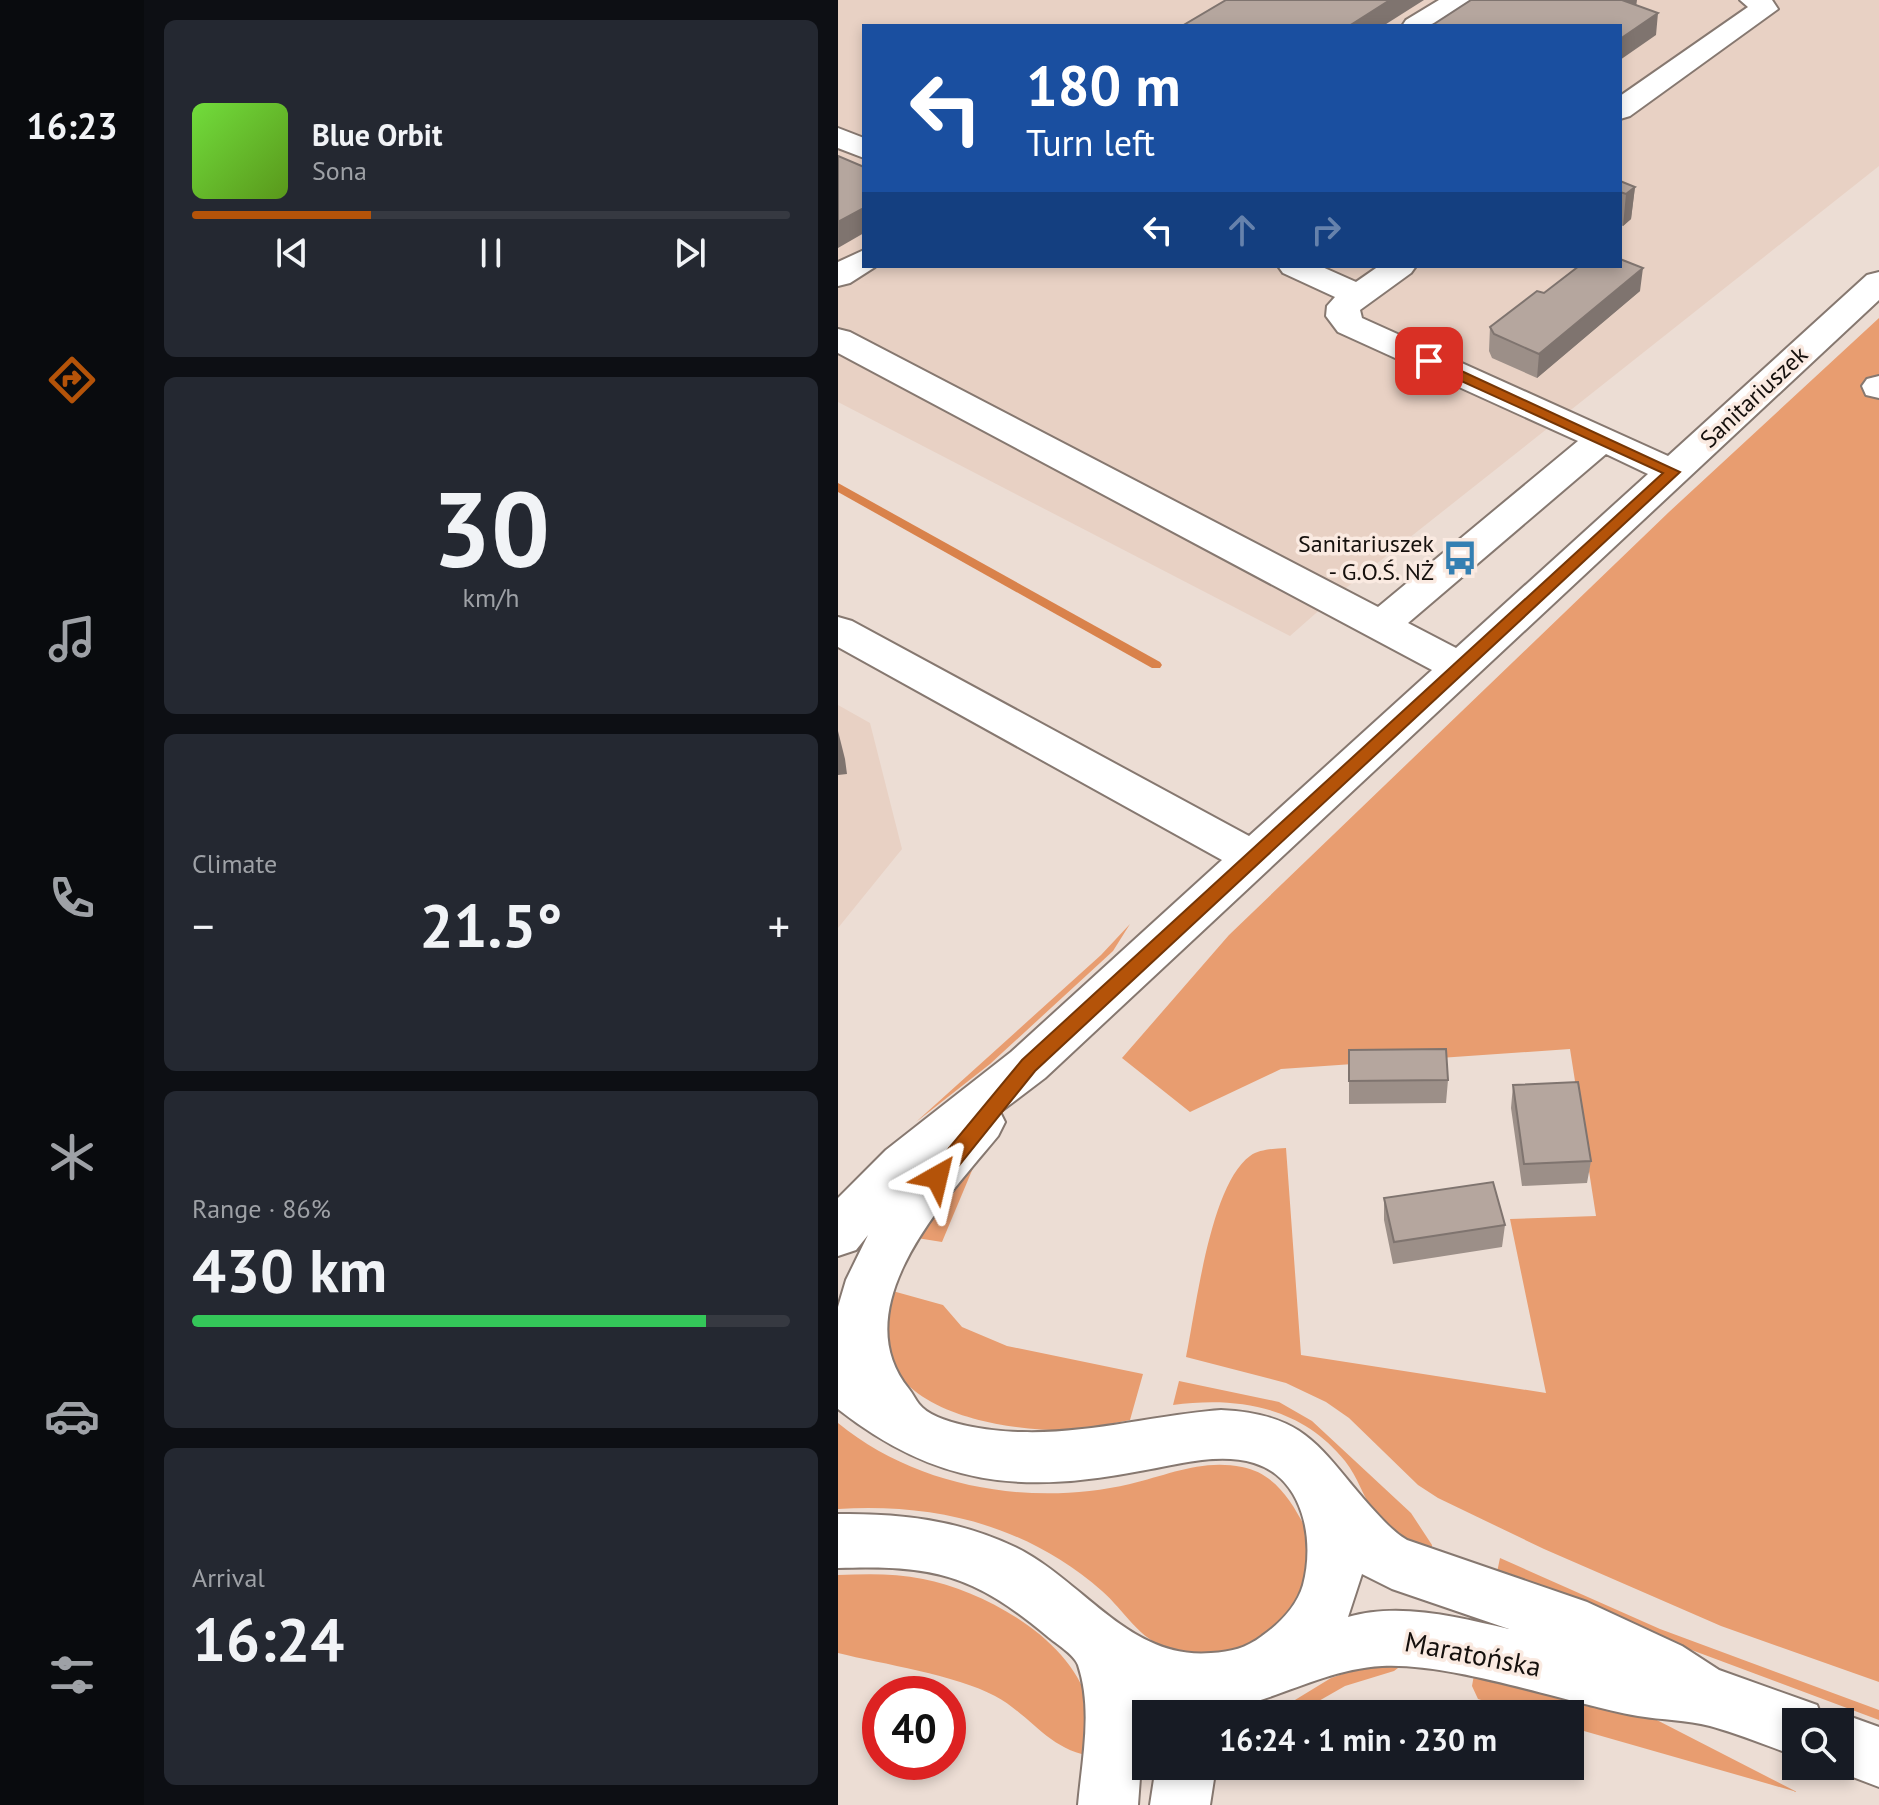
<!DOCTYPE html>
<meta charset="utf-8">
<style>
:root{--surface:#171b24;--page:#242831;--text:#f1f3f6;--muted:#9ea1a6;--line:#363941;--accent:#b45309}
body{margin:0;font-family:"PT Sans",sans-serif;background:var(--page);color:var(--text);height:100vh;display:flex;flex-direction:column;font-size:30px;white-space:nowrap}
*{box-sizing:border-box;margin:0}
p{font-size:26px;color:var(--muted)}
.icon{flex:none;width:44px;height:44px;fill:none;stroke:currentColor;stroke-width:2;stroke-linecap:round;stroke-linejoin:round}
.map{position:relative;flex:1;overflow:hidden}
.drawer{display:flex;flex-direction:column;gap:20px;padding:20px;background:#0d0f14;width:694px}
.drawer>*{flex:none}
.banner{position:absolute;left:24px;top:24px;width:760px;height:244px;border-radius:0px;box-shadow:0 4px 12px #0003;background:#1a4fa0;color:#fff;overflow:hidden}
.fabs{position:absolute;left:944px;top:1708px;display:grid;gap:16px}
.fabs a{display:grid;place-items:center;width:72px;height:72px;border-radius:0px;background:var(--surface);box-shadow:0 4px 12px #0003;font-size:40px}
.speed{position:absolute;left:24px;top:1676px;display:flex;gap:16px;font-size:40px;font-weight:700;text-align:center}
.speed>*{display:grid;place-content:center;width:104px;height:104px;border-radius:50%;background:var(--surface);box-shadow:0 4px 12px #0003;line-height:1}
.speed .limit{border:12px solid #d22;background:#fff;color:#111}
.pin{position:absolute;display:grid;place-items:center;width:68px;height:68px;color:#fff;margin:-34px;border-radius:16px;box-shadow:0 4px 12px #0006}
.me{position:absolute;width:88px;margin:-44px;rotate:37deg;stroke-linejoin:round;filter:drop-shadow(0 0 6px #0008)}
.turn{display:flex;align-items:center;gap:28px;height:168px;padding:0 32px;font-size:36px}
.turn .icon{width:104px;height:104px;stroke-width:2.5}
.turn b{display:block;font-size:56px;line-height:68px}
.lanes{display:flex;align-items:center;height:76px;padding:0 32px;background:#0003;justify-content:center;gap:40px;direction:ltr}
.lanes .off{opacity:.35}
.big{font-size:60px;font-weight:700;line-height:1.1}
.drawer .tile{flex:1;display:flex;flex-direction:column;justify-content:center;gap:12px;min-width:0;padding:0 28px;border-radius:12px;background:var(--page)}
.drawer .dial{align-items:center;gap:0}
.dial b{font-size:104px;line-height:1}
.song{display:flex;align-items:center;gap:24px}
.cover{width:96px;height:96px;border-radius:12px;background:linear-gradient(135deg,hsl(100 70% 55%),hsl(90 70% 35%))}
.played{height:8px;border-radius:4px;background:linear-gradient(90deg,var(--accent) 30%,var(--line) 30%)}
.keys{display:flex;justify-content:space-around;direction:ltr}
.heat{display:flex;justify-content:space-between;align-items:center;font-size:44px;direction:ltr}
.charge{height:12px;border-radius:6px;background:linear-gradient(90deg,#34c759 86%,var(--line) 0)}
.trip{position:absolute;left:294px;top:1700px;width:452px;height:80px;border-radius:0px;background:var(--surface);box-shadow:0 4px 12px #0003;font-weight:700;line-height:80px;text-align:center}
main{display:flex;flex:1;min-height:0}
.menu{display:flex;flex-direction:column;width:144px;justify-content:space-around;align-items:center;background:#090b0e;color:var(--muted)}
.menu .icon{width:56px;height:56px}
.menu .selected{color:var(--accent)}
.menu b{font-size:36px;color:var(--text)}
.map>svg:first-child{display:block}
.built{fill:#e8d1c4;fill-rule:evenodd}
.green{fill:#e89d70}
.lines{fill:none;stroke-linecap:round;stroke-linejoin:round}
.stream{fill:#d9824b;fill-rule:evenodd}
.minor-casing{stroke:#867870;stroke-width:4}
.minor{fill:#fff;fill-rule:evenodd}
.wall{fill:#9c8f88}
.shaded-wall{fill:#7f746f}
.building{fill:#b5a69e;stroke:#7f746f;stroke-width:2}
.route{fill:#b45309;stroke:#753606;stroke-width:2}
.labels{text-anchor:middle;stroke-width:7;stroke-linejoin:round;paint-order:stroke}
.street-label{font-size:24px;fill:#15100d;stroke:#faeae1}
.poi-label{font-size:24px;fill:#15100d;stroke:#faeae1;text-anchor:end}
.near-street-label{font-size:28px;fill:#15100d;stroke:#faeae1}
</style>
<main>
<nav class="menu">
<b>16:23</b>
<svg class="icon selected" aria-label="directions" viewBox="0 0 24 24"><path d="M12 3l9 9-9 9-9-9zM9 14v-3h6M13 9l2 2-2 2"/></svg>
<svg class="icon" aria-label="music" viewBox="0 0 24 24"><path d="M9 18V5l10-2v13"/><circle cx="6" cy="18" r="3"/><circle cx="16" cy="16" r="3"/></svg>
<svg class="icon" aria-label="phone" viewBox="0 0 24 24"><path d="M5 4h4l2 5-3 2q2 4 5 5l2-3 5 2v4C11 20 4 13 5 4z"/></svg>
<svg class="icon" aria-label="climate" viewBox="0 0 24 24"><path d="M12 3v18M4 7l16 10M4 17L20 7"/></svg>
<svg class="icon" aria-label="car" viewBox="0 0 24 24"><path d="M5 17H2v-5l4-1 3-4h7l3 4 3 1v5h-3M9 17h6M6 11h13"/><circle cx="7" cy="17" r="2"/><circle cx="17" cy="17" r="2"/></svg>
<svg class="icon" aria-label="filters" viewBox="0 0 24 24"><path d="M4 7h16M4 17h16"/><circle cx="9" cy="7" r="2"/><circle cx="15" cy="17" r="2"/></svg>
</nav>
<section class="drawer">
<div class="tile">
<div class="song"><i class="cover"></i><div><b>Blue Orbit</b><p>Sona</p></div></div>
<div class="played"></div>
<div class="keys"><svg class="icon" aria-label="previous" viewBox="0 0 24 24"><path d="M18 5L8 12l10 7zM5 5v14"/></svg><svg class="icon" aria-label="pause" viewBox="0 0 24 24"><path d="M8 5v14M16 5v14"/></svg><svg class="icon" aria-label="next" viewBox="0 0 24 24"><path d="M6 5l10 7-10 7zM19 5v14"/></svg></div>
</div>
<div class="tile dial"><b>30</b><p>km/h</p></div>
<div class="tile"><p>Climate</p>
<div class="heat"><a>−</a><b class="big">21.5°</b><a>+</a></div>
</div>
<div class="tile"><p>Range · 86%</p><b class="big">430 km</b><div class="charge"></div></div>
<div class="tile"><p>Arrival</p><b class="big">16:24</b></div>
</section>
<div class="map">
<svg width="1041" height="1805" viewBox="0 0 1041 1805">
<rect width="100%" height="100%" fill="#ecddd4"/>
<path class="built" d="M0,0H1041V166L494,599L452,636L0,402ZM26,26H782V266H26Z
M0,705L32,723L64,849L0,928Z"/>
<path class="green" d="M1041,318V1682L883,1626L706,1549L600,1498L580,1485L511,1418L488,1402L448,1383L348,1357C358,1309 372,1185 412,1156C422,1149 436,1149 448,1148L463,1355L708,1393L672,1219L758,1216L732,1049L443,1069L352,1112L284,1058L391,935L831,512Z
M292,924L275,951L262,963L152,1064L78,1122L263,955Z
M143,1149L104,1242L79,1238Z
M51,1290L105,1305L124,1327L169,1346L305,1374L292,1420C272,1424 251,1429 230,1430C171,1431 55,1415 46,1339C44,1324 49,1305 51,1290Z
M341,1381L441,1402L474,1421L573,1513L594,1545V1556C574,1554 550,1530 537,1514C525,1497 520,1477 507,1461C464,1407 400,1396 335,1405Z
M0,1423C79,1488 194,1507 292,1484C331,1475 363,1459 404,1467C436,1473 453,1500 467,1527C491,1575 443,1636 398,1650C378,1656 351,1654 332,1649C301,1640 286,1610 264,1591C188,1525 98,1503 0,1509Z
M662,1558L822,1629L1041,1710V1720L658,1577Z
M0,1575C28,1574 57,1573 85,1579C146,1591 232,1638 250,1702C255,1719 254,1739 256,1756C212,1752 193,1715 157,1696C118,1675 44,1664 0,1653Z
M536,1663L564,1665L556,1671L507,1686L458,1714H434L493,1678Z
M636,1675L809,1715L959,1792L732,1727V1714H690L640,1699L634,1686Z"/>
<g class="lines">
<path class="stream" d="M0,483L322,662L324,665L322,668H314L0,492Z"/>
<g class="minor-casing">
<path id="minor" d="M601,0H634C617,24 590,26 564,26L568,20Z
M902,0H934L940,9L792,116L782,119V96L910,7Z
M0,128L26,138V158L0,148Z
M26,250V266L37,267L12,283L0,286V262Z
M440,266H482L518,282L541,266H578L573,273L522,310L524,318L830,456L1029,275L1041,272V300L207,1078L162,1112L167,1122L160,1136C109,1198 4,1307 71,1389C75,1394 77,1399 81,1404C97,1425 159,1432 184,1432C252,1434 316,1415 383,1410C470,1414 482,1450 532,1506C544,1519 554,1531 569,1540L749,1602L844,1646L881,1670L979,1705L985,1720L1002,1713L1041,1727V1787L986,1766H1002V1722H958V1756C930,1746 901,1734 872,1726C849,1720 824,1720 800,1716C782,1713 764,1708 747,1704C690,1690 602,1663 544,1666C458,1671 396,1737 305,1700L307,1710L300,1805H240C244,1759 255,1710 240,1665C236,1654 218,1644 209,1636C135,1574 95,1565 0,1568V1514C62,1513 120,1520 177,1547C245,1580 291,1660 373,1653C393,1652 408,1648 424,1636C441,1624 459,1606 465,1585C477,1541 466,1478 416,1463C380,1452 338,1465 302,1471C183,1494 98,1486 0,1409V1307L8,1280L30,1235L18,1250L0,1256V1198L48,1150L173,1052L384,860L0,647V617L14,621L411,836L594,670L0,353V329L12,332L540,607L740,441L500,332L488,316L489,306L497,297L445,273ZM768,454L810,474L618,648L570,623ZM524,1574L554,1589L671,1629C620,1617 561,1602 510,1617Z
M1041,376V398L1028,395L1024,386L1029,379Z
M318,1766H378L372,1805H312Z"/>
</g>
<use href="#minor" class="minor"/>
</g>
<path class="wall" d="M782,181L797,187L793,219L785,226L782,225Z
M802,291L699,378L654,358L651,351L652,327L706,293Z
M511,1050L610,1080L608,1103L511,1104Z
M675,1085L753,1161L749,1183L684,1186L673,1108Z
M546,1198L667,1225L664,1247L555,1264L546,1220Z"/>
<path class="shaded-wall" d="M552,0H586L545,26H511Z
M780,0H799L798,7Z
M820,13L818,35L782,60V39Z
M797,187L793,219L785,226L788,194Z
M26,208V233L0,248V222Z
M805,268L802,291L699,378L701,354Z
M0,731L7,759L9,774L0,775Z"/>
<path class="building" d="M388,0H552L511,26H344Z
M633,0H784L820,13L782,39V26H593Z
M0,156L26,167V208L0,222Z
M782,181L797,187L788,194L782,192Z
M782,259L805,268L701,354L656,334L652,327L699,291L706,293L741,266H782Z
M608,1049L610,1080L511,1081V1050Z
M740,1082L753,1161L686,1164L675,1085Z
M655,1182L667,1225L556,1242L546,1198Z"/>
<path class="route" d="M591,356L842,472L197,1071L107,1183L99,1186L92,1183L89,1177L92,1171L184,1060L825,473L586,364V358Z"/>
<defs>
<g id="bus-bare" transform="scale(2.76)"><path d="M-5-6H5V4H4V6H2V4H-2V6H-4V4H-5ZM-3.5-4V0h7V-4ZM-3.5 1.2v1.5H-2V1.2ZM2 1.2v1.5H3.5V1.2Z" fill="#347fb2" stroke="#faeae1" stroke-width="2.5" paint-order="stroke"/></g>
</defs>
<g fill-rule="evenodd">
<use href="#bus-bare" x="622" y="558"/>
</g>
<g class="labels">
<g class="street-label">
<text transform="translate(916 397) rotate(-43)" y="8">Sanitariuszek</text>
</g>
<g class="poi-label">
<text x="596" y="552">Sanitariuszek<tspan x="596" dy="28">- G.O.Ś. NŻ</tspan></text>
</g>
<g class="near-street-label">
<text transform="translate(635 1654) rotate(11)" y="10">Maratońska</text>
</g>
</g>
</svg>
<div class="fabs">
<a><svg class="icon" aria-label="search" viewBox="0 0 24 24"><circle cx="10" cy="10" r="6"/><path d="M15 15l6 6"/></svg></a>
</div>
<div class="speed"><div class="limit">40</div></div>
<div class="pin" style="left:591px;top:361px;background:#d93025"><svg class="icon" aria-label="arrive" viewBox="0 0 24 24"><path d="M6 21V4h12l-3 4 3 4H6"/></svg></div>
<svg class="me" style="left:99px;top:1177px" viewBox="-20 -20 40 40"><path d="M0-17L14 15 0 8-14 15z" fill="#b45309" stroke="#fff" stroke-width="4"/></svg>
<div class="trip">16:24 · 1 min · 230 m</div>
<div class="banner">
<div class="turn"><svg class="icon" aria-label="left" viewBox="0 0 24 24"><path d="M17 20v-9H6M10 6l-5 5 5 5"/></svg><div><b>180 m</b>Turn left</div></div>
<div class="lanes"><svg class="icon" aria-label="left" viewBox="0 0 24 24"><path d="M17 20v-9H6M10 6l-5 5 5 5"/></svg><svg class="icon off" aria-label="ahead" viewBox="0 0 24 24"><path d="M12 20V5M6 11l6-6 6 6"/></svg><svg class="icon off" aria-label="right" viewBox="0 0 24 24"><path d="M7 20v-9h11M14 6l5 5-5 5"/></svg></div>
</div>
</div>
</main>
